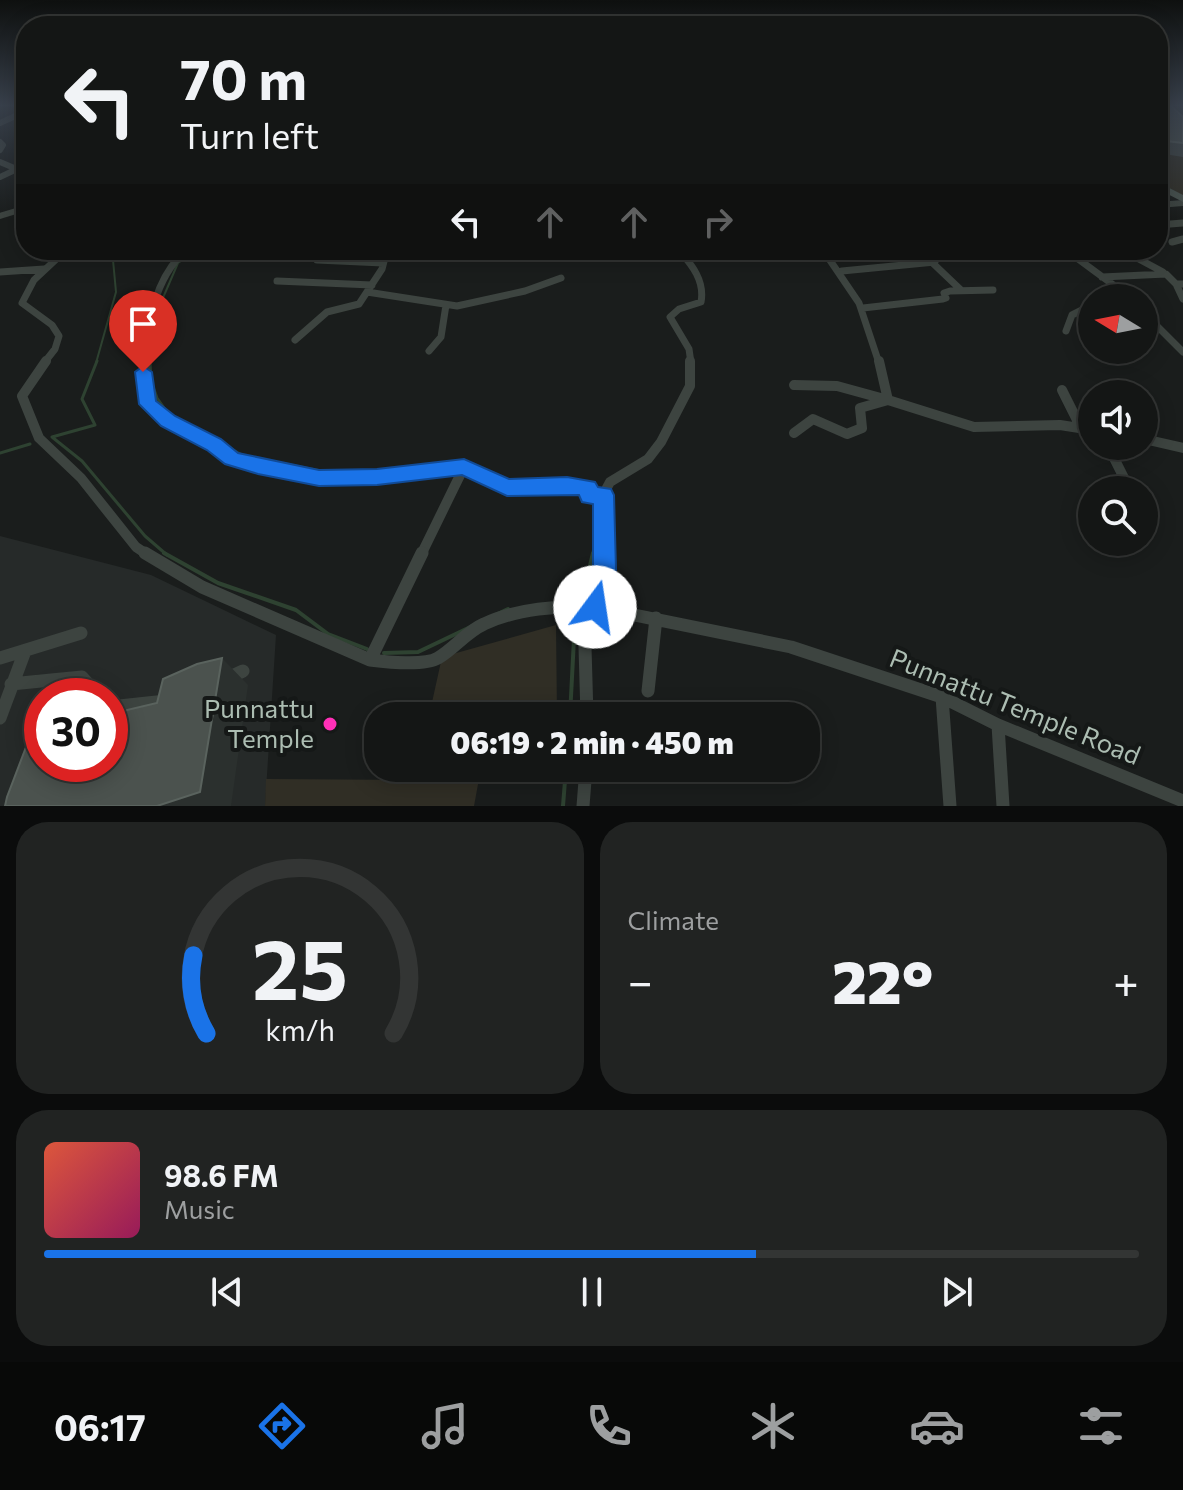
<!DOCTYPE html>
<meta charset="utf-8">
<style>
:root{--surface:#141615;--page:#212322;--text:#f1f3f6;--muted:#9d9fa0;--line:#333534;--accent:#1a73e8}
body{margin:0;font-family:Commissioner,sans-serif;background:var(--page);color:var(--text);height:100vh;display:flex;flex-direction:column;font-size:30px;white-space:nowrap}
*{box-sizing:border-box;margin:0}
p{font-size:26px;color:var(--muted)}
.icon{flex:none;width:44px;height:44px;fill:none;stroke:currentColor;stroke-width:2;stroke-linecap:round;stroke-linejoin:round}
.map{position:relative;height:806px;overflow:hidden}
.details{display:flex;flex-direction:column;gap:16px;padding:16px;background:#0b0c0c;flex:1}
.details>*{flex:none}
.banner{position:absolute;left:16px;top:16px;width:1152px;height:244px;border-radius:32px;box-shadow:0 4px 20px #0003,0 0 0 2px var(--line);background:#141615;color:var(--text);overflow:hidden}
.needle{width:52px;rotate:280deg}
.controls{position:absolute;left:1078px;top:284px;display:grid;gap:16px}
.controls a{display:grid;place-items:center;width:80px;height:80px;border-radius:50%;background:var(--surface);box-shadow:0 4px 20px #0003,0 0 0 2px var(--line);font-size:40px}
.speed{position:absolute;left:24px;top:678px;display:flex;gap:16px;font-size:40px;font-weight:700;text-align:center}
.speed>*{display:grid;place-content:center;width:104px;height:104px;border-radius:50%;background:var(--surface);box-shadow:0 4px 20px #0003,0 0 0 2px var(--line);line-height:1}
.speed .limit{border:12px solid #d22;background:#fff;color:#111}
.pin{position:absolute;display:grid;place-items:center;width:68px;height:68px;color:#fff;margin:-82px -34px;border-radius:50% 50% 50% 0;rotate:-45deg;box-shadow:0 0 8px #0007}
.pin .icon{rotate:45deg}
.me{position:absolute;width:88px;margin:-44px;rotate:14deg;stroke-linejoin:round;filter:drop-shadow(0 0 6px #0008)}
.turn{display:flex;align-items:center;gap:28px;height:168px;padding:0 32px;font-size:36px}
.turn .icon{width:104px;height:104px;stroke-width:2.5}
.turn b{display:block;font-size:56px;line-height:68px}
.lanes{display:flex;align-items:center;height:76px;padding:0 32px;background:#0003;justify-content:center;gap:40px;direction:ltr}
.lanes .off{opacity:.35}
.big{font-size:60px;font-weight:800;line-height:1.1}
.details .card{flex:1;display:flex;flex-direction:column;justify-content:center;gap:12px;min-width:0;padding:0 28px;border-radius:32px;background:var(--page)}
.details .dial{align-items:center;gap:0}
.dial svg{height:208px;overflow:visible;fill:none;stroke:var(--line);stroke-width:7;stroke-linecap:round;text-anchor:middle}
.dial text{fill:var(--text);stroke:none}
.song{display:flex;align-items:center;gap:24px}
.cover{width:96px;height:96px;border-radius:12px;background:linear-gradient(135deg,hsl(10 70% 55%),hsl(330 70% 35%))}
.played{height:8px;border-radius:4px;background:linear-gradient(90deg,var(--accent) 65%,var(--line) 65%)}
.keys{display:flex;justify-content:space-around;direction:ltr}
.heat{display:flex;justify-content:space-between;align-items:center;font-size:44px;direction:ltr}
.details .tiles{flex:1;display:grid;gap:16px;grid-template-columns:1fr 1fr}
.card:last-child{grid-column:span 2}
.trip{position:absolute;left:364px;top:702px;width:456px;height:80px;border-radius:32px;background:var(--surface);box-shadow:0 4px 20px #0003,0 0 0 2px var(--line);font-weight:800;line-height:80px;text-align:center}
.tabs{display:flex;height:128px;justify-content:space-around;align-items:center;background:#080908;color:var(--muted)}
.tabs .icon{width:56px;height:56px}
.tabs .on{color:var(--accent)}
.tabs b{font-size:36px;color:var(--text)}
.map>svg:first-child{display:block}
.built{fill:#262a29;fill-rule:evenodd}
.green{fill:#302e25}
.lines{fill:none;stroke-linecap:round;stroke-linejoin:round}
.stream-far2{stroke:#2e4231;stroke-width:2}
.stream-far1{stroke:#2e4231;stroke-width:3}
.stream{stroke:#2e4231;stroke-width:4}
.street-far3{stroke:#3d4440;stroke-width:6}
.street-far2{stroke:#3d4440;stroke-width:7}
.street-far1{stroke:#3d4440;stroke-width:10}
.street{stroke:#3d4440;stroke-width:13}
.secondary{fill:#48524d;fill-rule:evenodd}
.wall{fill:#3f4542}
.shaded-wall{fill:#2b302e}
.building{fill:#4b524e;stroke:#5a635e;stroke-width:2}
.route{fill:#1a73e8;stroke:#114b97;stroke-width:2}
.poi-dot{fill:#ff30b7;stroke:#151817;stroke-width:3}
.labels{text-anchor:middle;stroke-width:8;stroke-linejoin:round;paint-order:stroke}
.near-street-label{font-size:26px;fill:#acbdb2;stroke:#151817}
.near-poi-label{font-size:26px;fill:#acbdb2;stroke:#151817;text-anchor:end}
</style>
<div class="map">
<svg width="1183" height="806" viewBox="0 0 1183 806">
<rect width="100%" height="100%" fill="#1a1d1c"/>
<path class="built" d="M0,536L151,575L276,635L265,806H0ZM42,696H110V764H42Z"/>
<path class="green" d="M1158,106L1183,107V196L1158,181Z
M556,625L557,716H429L442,657Z
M417,768H481L474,806H265L266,779L414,780Z"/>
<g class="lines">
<path class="stream-far2" d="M153,321L178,263L197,250
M96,363L116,292L113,260L116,250"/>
<path class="stream-far1" d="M150,361L151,381L157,398L169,415L244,456L321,471
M52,437L82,461L145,536L167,555
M52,437L95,425L82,399L97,361
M0,453L30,444
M357,472L457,463
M503,481L520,483
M535,483L576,482
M591,484L597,508L593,555"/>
<path class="stream" d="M164,553L218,583L296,610L328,634L367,649
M575,601L587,578L593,553
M384,653L418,652L508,609
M570,716L575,619
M563,806L566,768"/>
<path class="street-far3" d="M0,123L26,111
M0,142L3,145L0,150
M0,162L26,173
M0,177L17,169
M1158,205L1183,203
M0,216L26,208"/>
<path class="street-far2" d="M1158,225L1183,223
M1172,242L1183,239
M679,250C692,265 705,281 701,302L679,309L670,317L689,349L691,363
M823,250L859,303L879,363
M919,250L961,290
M993,250L1021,256L1025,252L1052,253V250
M1066,250L1131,298
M1110,250L1135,257L1163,272
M1078,256L1097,250
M317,260L383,263
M842,271L935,262
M0,272L44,269
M1102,277L1166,274L1176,284H1183
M277,281L372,285
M1176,284L1183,299
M367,292L457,306L525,291L561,278
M863,308L943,299L946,298L944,293L950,291L993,290
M1144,313L1183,352
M1066,331L1072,315L1092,305
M295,340L327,312L359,304L382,269L387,250
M429,351L441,337L446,305
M44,363L55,349L59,336L52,325L22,303L34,280L66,250
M145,363C148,322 154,279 186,250"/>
<path class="street-far1" d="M46,361L22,396L39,438L81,478L136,547L148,555
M145,361L148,404L168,421L232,458L297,475L377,477L464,467L507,488L588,487L589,496L603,495
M879,361L888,400L974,427L1060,425L1092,430
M794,385L837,386L888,400
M1062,390L1081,428
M794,433L813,419L847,434L862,428L860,408L888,400
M1144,439L1183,448
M1108,446L1130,490
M421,555L464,467
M605,555L603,495L610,482L648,459L661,442L690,386V361"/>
<path class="street" d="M145,553L202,587L370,660C386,662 425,666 438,658C455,648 466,632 484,624C515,609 561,605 595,607L791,647L942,697L998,725L1183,801
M575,606L584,613L587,716
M595,607L605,570V553
M0,658L81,633
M370,660L422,553
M228,678L243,671
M11,684L82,677L99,696
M648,691L656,618
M942,697L950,806
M110,707L166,701
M0,718L25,651
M998,725L1003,806
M583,806L586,768"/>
<path class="secondary" d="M1158,182L1183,195V202L1158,189Z"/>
</g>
<path class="wall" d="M1158,106L1183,117V157L1158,153Z"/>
<path class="shaded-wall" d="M222,658L248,685L231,806H157Z"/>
<path class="building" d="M1158,106H1171L1183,117V143L1158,140Z
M222,658L200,792L157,806H5L7,797L39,713H42V764H110V714L157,703L163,679L197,664Z"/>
<linearGradient id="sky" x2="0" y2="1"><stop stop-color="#0e100f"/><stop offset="0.48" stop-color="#38404b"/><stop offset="1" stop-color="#38404b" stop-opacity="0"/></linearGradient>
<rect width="1183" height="219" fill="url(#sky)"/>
<path class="route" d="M143,366L152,372L156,401L175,416L221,439L238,453L319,470L377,469L464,459L509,479L567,477L595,482L598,487L611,489L614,495L616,570L603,615L595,618L586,615L583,607L593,570V504L582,502L579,495L507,496L462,475L377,485L319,486L258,474L225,464L207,450L161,426L139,404L135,372Z"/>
<circle class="poi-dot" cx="330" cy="724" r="8"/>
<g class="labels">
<g class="near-street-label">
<text transform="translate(1015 707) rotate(22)" y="9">Punnattu Temple Road</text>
</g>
<g class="near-poi-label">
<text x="314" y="718">Punnattu<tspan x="314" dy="30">Temple</tspan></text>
</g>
</g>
</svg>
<div class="controls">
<a><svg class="needle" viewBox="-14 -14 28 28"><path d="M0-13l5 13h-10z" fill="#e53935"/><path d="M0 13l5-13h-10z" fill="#9d9fa0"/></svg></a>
<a><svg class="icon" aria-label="sound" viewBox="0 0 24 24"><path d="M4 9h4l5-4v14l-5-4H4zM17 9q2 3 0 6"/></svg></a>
<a><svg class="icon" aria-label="search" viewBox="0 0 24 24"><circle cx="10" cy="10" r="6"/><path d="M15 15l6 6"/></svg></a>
</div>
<div class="speed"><div class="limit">30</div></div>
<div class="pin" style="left:143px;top:372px;background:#d93025"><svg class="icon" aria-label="arrive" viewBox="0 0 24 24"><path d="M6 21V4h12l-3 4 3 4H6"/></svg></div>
<svg class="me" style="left:595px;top:607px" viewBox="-20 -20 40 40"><circle r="19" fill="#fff"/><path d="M0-13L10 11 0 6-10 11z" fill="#1a73e8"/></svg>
<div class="trip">06:19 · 2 min · 450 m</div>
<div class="banner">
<div class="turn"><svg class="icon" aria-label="left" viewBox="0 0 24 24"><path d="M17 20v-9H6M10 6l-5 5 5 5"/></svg><div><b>70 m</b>Turn left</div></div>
<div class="lanes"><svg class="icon" aria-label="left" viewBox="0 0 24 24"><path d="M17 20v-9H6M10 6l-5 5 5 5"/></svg><svg class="icon off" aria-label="ahead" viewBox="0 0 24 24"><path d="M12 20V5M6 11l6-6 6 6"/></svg><svg class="icon off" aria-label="ahead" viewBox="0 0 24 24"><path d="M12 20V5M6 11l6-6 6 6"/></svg><svg class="icon off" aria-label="right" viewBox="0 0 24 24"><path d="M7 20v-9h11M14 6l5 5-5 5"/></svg></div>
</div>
</div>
<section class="details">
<div class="tiles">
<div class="card dial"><svg viewBox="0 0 100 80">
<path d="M14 69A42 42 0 1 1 86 69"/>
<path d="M14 69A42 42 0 0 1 9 39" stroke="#1a73e8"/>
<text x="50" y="56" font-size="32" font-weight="700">25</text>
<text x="50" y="72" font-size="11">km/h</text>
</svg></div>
<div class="card"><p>Climate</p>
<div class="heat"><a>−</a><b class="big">22°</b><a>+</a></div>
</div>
<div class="card">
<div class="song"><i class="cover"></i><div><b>98.6 FM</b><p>Music</p></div></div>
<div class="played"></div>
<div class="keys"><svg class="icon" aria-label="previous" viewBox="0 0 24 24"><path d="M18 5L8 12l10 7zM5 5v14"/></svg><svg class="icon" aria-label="pause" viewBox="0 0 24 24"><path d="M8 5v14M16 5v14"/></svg><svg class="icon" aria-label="next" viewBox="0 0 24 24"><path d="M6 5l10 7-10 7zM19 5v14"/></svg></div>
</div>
</div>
</section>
<nav class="tabs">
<b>06:17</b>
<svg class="icon on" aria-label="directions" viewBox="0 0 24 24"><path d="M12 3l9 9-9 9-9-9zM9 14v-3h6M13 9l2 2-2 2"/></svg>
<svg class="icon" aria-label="music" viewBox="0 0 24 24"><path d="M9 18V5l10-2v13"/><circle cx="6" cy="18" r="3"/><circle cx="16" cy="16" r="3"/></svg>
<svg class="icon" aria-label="phone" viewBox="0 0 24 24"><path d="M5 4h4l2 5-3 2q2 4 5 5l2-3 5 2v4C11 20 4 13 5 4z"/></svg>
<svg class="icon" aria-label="climate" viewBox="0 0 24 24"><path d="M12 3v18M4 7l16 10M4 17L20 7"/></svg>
<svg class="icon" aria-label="car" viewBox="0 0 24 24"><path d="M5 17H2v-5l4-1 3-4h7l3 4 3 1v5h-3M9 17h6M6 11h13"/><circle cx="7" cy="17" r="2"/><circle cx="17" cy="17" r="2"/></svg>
<svg class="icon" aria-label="filters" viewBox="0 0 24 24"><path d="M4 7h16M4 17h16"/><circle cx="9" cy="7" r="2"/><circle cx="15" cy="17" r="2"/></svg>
</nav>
